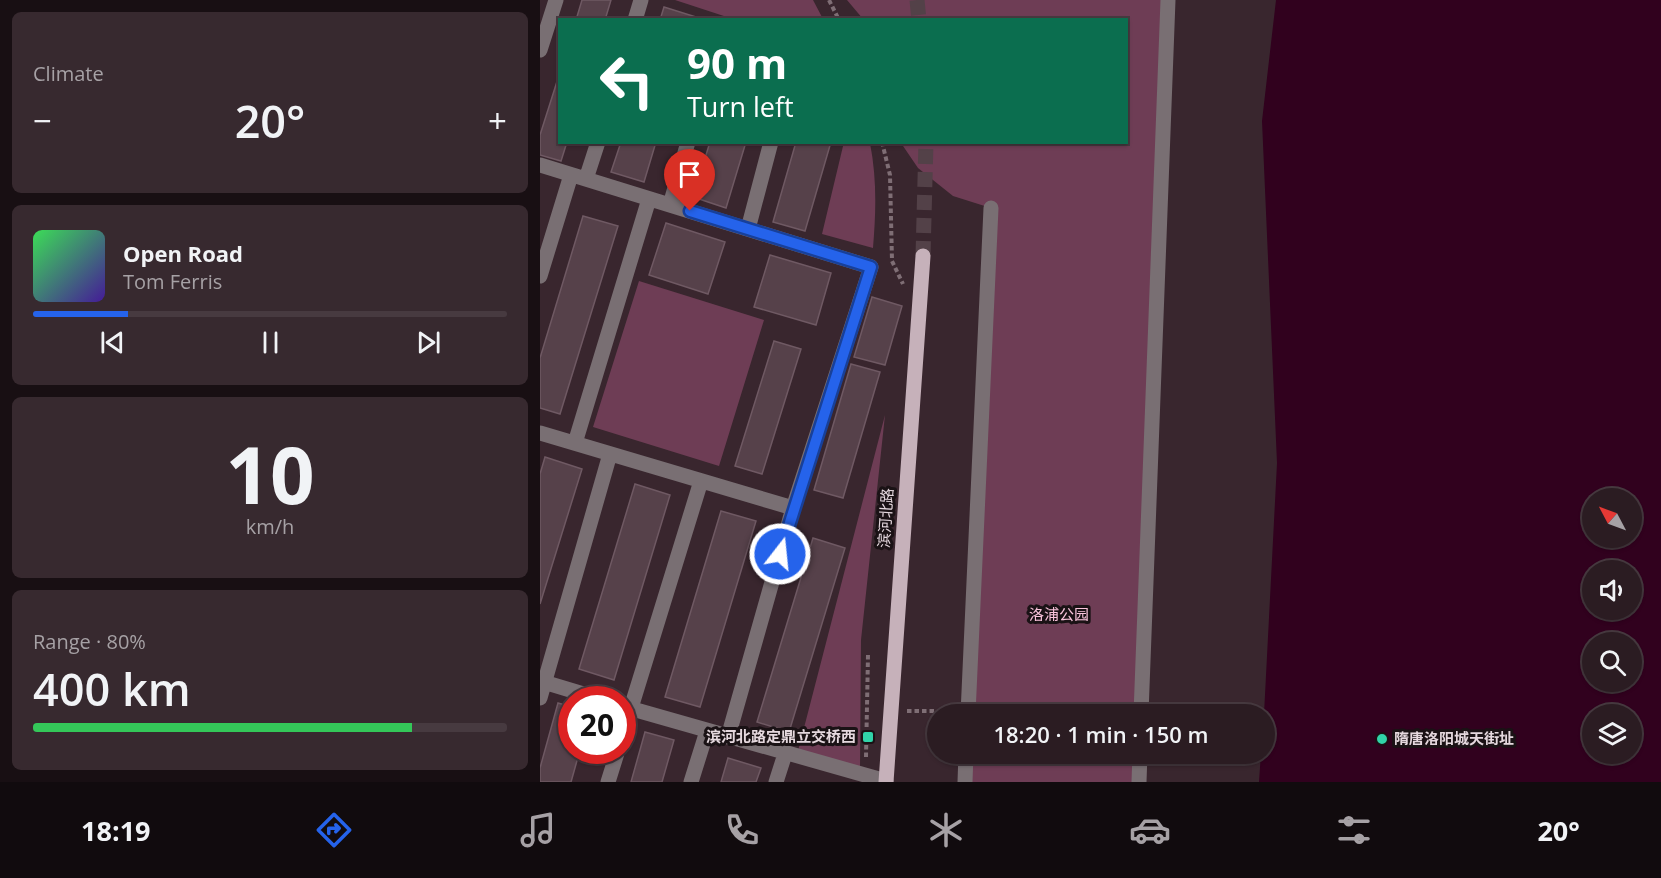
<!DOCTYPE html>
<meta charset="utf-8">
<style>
:root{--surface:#2b1c22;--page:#37292f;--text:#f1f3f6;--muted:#a6a1a5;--line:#473a40;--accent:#2563eb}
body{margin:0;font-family:"Open Sans","Noto Sans SC",sans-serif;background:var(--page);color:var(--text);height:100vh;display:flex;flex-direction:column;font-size:22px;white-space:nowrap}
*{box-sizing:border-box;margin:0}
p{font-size:20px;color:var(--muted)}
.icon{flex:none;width:33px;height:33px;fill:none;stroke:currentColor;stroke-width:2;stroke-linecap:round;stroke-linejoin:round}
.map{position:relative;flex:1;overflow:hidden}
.sheet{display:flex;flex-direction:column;gap:12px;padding:12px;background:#180f13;width:540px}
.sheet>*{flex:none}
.hud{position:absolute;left:18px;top:18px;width:570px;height:126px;border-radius:0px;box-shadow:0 2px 4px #0004,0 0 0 2px var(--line);background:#0b6e4f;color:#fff;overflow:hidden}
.needle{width:39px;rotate:311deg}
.fabs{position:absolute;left:1042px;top:488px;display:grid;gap:12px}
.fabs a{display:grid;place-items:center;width:60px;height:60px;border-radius:50%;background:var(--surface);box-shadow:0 2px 4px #0004,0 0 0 2px var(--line);font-size:30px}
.speed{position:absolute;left:18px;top:686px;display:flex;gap:12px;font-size:30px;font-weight:700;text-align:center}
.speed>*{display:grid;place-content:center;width:78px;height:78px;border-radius:50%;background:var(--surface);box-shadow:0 2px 4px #0004,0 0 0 2px var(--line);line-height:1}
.speed .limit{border:9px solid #d22;background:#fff;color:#111}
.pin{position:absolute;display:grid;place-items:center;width:51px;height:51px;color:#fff;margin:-62px -26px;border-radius:50% 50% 50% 0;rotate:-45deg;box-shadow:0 0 6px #0007}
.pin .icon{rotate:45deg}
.me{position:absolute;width:66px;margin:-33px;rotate:16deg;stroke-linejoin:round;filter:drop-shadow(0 0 4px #0008)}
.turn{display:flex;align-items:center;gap:21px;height:126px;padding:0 30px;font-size:27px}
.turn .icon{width:78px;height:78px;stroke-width:2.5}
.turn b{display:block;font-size:42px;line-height:51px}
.big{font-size:45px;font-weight:600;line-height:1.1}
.sheet .widget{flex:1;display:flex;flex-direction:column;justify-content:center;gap:9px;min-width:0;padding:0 21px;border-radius:9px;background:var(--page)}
.sheet .dial{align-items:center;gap:0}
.dial b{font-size:78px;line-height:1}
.song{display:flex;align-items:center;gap:18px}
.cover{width:72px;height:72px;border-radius:9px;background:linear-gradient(135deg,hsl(130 70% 55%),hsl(260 70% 35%))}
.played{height:6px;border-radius:3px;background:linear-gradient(90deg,var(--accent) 20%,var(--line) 20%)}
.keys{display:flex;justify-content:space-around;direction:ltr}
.heat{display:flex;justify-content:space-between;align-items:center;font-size:33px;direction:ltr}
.charge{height:9px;border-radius:4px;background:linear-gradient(90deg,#34c759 80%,var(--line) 0)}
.trip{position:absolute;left:387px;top:704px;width:348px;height:60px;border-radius:30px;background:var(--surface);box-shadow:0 2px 4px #0004,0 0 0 2px var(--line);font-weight:600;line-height:60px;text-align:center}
.tab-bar{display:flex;height:96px;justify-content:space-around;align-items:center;background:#110b0e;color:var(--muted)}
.tab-bar .icon{width:42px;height:42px}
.tab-bar .current{color:var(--accent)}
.tab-bar b{font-size:27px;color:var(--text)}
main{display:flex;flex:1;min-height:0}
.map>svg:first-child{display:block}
.green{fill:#6e3d55}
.water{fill:#31011e;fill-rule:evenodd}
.building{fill:#56414a;stroke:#6f5963;stroke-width:1.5}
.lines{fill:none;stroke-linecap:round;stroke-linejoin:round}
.major-tunnel{stroke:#534148;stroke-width:15;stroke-dasharray:15 8;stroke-linecap:butt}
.path{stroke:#7f6e75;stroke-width:4;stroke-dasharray:4.5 3;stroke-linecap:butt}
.minor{stroke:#796f73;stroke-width:15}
.major{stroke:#c6b1ba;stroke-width:15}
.route-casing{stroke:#184099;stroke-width:15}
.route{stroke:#2563eb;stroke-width:10}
.poi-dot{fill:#31d4a9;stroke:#1a1215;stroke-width:2}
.labels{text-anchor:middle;stroke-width:6;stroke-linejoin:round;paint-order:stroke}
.street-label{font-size:15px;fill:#e5d8de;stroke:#1a1215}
.park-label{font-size:15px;fill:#fac4dc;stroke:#1a1215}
.poi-label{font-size:15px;font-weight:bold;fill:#e5d8de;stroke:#1a1215;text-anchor:end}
</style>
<main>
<section class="sheet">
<div class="widget"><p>Climate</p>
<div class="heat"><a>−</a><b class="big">20°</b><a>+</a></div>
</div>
<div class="widget">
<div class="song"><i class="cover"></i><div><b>Open Road</b><p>Tom Ferris</p></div></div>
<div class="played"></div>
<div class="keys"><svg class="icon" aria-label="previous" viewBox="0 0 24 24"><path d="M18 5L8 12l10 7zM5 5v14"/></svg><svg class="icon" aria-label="pause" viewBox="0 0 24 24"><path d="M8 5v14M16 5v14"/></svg><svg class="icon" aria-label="next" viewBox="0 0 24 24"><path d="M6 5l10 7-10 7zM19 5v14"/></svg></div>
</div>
<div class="widget dial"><b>10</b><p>km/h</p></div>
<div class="widget"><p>Range · 80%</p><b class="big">400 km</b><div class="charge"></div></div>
</section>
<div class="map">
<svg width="1121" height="782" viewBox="0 0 1121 782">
<rect width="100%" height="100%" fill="#39262e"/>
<path class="green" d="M135,0H273L283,19H193Z
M307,0H628L601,714H428L451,208L413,196L378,168L361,143L586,142V20L323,19Z
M304,142L330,143C337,179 336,212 333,248L282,234Z
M99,281L224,320L179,466L53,427Z
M345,415L321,640L320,769L258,751Z
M426,753H600L599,782H425Z"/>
<path class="water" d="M736,0H1121V782H719L721,753H724V714L737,463L722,121ZM1053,498H1092V537H1053ZM1053,570H1092V609H1053ZM1053,642H1092V681H1053ZM1053,714H1092V753H1053Z"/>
<path class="building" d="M42,0H71L65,20H36Z
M124,7L156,17L155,20H120Z
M20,72V142H27L21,161L0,155V135Z
M81,142H116L104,182L71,172Z
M170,142H206L186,208L153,197Z
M256,142H291L265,231L233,222Z
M43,216L78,226L20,414L0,408V358Z
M126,223L185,242L168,294L109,275Z
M230,255L291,273L276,325L214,307Z
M332,297L362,306L345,365L314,357Z
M234,341L261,349L222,474L195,466Z
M311,364L340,372L303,498L274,490Z
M5,457L42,469L0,604V474Z
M95,484L130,495L74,680L39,669Z
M181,511L216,521L160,707L125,697Z
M273,538L305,548L249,732L217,722Z
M18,703L32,707V750H40L31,782H0V768Z
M105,732L134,740L122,782H91Z
M188,758L221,768L216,782H181Z"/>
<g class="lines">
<path class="major-tunnel" d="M377,0L379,20
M383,256L386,142"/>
<path class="path" d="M289,0L299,20
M342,142L350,175L352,261L363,284
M367,711H410
M326,757L328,655"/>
<path class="minor" d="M95,20L101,0
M0,50L16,0
M0,165L331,267L253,508L188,737
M46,179L58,142
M130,205L148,142
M208,229L231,142
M0,276L31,175
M0,433L253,508
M35,443L109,199
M0,681L60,699
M0,698L70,454
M82,706L346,781
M428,714L451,208
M601,714L628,0
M82,737L161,481
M68,782L78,750
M151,782L167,731
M236,782L245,754
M425,782L426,753
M599,782L600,753"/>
<path class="major" d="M346,782L383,256"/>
</g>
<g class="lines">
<g class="route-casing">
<path id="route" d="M150,211L331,267L240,554"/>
</g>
<use href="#route" class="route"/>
</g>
<g class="poi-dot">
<rect x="322" y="731" width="12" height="12" rx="3"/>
<circle cx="842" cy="739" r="6"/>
</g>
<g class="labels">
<g class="street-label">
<text transform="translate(346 518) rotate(-86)" y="5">滨河北路</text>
</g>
<g class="park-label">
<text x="519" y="620">洛浦公园</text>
</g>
<g class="poi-label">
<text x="316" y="742">滨河北路定鼎立交桥西</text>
<text x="854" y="744" text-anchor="start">隋唐洛阳城天街址</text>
</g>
</g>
</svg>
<div class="fabs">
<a><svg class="needle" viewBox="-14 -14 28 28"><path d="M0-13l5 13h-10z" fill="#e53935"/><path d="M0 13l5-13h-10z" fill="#a6a1a5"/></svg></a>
<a><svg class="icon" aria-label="sound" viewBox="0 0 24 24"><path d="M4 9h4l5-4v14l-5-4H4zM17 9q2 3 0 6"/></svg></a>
<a><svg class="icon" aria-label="search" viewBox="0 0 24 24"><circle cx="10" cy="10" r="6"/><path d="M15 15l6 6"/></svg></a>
<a><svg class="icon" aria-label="layers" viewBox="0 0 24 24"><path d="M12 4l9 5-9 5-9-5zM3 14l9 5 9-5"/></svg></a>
</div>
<div class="speed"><div class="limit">20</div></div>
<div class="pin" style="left:150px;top:211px;background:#d93025"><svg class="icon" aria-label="arrive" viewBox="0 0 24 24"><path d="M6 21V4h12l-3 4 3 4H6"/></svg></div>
<svg class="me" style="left:240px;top:554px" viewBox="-20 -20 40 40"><circle r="17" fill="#2563eb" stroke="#fff" stroke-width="3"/><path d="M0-11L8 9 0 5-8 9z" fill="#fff"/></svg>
<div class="trip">18:20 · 1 min · 150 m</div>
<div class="hud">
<div class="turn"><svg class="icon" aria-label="left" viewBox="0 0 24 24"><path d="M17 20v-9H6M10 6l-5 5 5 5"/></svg><div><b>90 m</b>Turn left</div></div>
</div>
</div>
</main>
<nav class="tab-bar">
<b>18:19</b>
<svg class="icon current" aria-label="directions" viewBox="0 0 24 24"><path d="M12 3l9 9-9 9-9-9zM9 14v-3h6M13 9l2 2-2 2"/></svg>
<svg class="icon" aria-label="music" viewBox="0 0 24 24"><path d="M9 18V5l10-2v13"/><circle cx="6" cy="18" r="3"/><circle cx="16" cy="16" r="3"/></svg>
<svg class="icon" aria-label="phone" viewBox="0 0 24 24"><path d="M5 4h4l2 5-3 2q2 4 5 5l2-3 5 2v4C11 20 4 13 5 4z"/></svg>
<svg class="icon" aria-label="climate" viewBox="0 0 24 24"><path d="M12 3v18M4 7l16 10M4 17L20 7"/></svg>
<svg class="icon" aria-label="car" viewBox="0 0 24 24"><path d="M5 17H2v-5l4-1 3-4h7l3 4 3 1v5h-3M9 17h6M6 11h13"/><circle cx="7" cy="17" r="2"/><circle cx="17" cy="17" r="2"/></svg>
<svg class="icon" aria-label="filters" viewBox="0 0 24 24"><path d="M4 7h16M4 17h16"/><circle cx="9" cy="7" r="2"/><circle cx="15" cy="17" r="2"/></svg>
<b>20°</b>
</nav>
